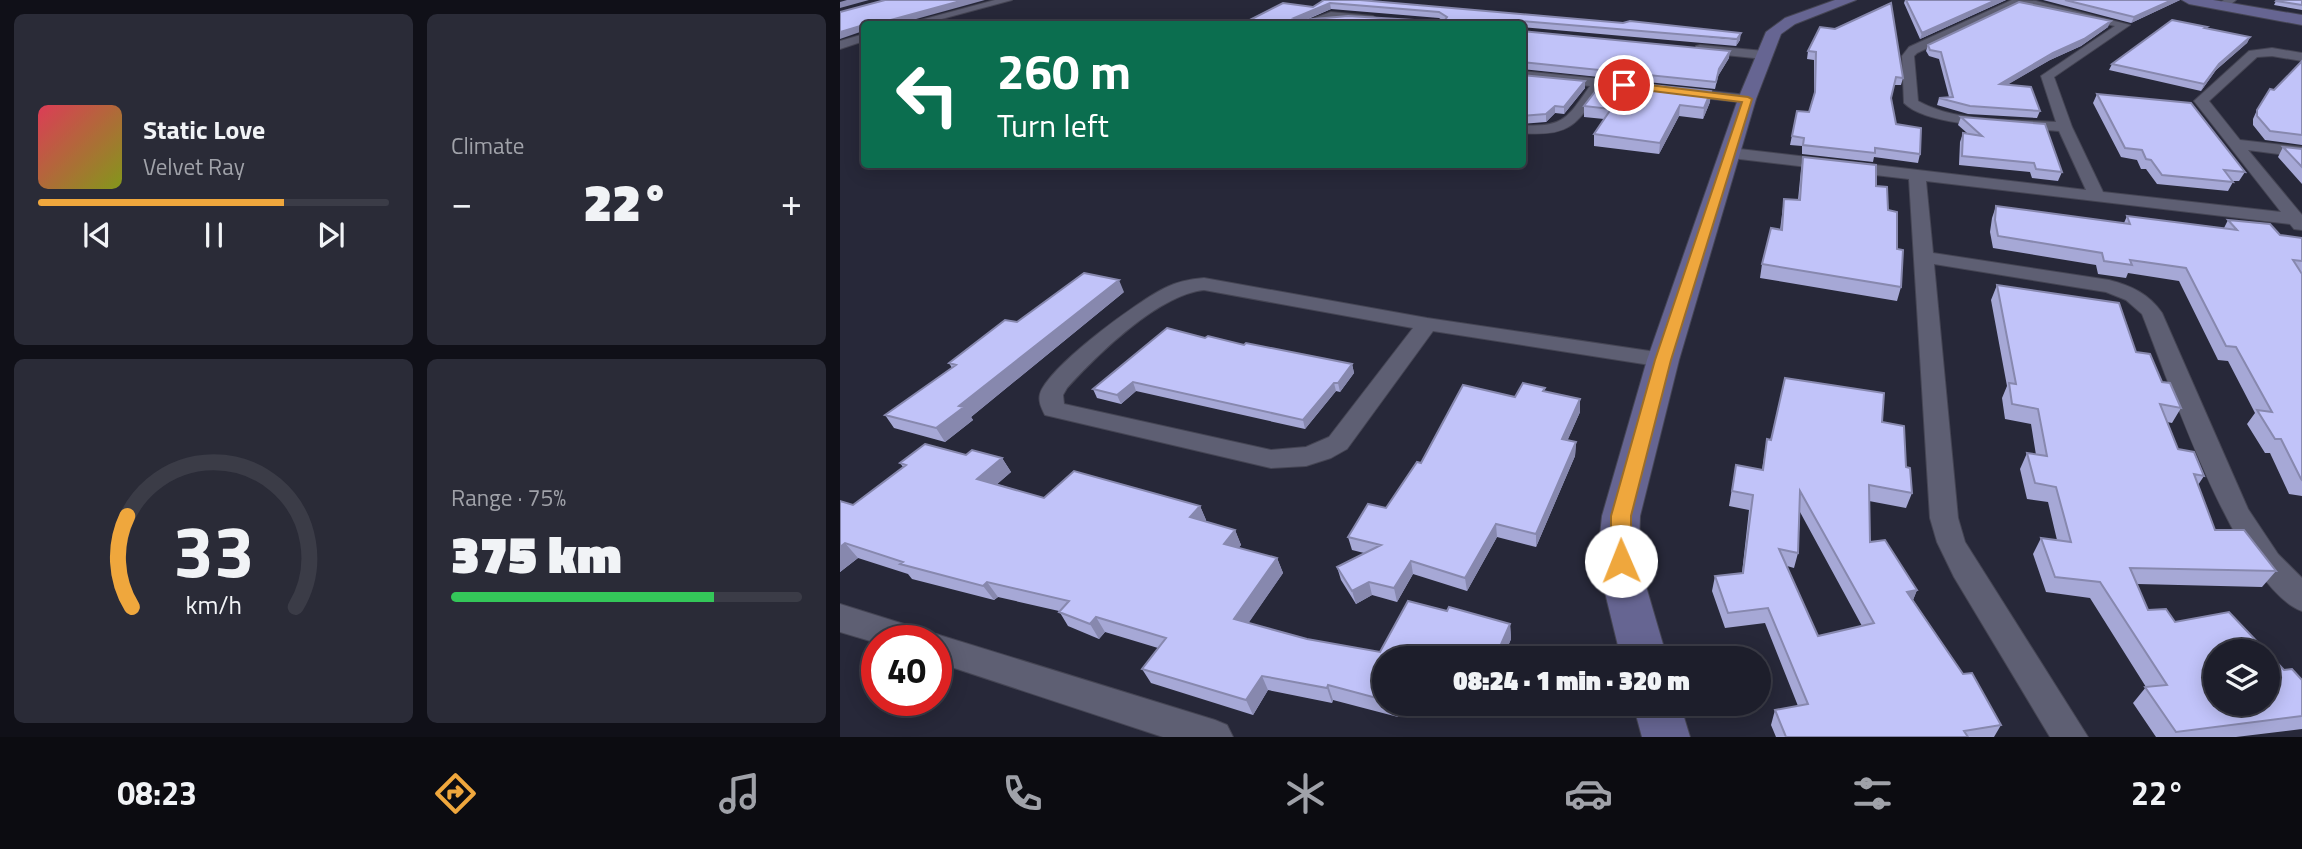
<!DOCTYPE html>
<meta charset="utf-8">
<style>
:root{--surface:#1d1e2b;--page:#2a2b37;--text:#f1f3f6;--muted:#a0a2a9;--line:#3b3c47;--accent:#efa73d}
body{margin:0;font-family:"Titillium Web",sans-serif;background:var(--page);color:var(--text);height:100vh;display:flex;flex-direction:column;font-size:26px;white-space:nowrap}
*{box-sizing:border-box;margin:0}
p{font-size:23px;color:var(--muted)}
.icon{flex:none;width:38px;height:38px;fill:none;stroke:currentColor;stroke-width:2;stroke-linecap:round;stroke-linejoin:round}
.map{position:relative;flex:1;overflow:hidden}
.sheet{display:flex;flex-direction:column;gap:14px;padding:14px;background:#101018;width:840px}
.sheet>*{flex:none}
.banner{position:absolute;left:21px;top:21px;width:665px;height:147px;border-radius:7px;box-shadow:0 4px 18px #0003,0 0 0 2px var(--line);background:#0b6e4f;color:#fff;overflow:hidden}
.fabs{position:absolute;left:1363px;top:639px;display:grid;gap:14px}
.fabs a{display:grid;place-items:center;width:77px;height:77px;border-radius:50%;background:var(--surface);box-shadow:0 4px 18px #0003,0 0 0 2px var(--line);font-size:35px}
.speed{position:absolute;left:21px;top:625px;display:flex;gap:14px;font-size:35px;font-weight:700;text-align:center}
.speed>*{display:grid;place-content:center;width:91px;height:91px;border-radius:50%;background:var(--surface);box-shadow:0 4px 18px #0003,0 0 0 2px var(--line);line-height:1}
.speed .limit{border:10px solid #d22;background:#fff;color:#111}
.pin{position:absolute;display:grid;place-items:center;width:60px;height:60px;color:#fff;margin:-30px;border:4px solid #fff;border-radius:50%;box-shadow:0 2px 7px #0007}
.me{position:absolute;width:77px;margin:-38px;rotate:359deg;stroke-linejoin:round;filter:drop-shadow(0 0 5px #0008)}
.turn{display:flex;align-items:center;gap:24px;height:147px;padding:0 21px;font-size:32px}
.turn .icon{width:91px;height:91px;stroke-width:2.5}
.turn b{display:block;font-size:49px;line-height:60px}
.big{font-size:52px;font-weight:800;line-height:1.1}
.sheet .card{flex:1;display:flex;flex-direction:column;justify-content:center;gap:10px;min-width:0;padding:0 24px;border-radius:10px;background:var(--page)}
.sheet .dial{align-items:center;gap:0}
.dial svg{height:182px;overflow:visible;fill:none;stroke:var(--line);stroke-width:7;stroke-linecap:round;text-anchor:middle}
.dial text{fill:var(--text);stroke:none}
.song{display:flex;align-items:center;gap:21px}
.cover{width:84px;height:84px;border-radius:10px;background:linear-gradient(135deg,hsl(350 70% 55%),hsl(70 70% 35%))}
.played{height:7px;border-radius:4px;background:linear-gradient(90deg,var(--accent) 70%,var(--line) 70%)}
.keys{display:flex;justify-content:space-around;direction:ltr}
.heat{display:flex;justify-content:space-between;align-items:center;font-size:38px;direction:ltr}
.charge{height:10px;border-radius:5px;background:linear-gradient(90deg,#34c759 75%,var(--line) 0)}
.sheet .tiles{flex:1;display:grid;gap:14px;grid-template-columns:repeat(2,1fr)}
.trip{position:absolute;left:532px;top:646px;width:399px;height:70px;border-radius:35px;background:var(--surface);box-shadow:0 4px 18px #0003,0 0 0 2px var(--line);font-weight:800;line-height:70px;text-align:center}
.tabs{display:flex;height:112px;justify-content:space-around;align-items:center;background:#0c0c11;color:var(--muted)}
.tabs .icon{width:49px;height:49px}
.tabs .selected{color:var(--accent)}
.tabs b{font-size:32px;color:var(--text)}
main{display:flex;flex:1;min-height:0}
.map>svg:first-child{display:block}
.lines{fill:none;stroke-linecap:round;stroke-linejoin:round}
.street-casing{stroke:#454554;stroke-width:2}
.secondary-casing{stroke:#454554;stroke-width:2}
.street{fill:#5e5f73;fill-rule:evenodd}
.secondary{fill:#666592;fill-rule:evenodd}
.wall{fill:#a6a8d6;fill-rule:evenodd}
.shaded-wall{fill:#8788ae}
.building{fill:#c1c3f9;stroke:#8788ae;stroke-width:2;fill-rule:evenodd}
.route{fill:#efa73d;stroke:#9b6d28;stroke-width:2}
</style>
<main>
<section class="sheet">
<div class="tiles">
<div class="card">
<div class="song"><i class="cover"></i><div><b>Static Love</b><p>Velvet Ray</p></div></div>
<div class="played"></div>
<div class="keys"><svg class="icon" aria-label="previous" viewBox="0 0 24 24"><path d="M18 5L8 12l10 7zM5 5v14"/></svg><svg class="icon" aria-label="pause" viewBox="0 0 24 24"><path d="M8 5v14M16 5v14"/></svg><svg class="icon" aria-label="next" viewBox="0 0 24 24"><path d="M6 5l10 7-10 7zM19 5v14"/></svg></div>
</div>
<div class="card"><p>Climate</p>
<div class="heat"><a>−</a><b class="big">22°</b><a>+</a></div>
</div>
<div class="card dial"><svg viewBox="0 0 100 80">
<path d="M14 69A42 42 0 1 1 86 69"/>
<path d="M14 69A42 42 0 0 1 12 29" stroke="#efa73d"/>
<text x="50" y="56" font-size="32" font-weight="700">33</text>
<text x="50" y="72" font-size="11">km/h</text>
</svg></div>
<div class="card"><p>Range · 75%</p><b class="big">375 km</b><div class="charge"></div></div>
</div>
</section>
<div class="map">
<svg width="1462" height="737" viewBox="0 0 1462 737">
<rect width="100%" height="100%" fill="#272839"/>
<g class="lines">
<g class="street-casing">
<path id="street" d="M155,0H172L83,24H66Z
M1172,0L1196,1L1290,25L1214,77L1232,127L1263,192L1441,212L1354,101L1409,51L1432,48L1462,53V61L1432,56L1417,57L1369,101L1400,140L1462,147V157L1408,150L1462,215V230L1454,229L1450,224L1086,181L1093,253L1269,280C1292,286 1309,294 1322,313L1408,509L1438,554L1462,578V611C1398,588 1328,379 1302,314L1286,300L1266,292L1094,264L1118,518L1125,542L1248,737H1210L1114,577L1097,542L1090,518L1069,179L891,158L883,153L891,148L1246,190L1219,131C1184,128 1088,128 1064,103L1062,56L1069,47ZM1177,5L1275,26L1201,76L1216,122C1173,119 1117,123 1078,101L1074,56L1077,53Z
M1384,0H1396L1386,8H1378V4Z
M491,12L533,16L538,19L533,22L492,18L473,24H458Z
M24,34V41L0,49V41Z
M860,45L924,51L930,55L924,59L856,52V46Z
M682,71L791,82L798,86L791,90L762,87C737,124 731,137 682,133V125C724,128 728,117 750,86L682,79Z
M842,88L907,95L914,99L907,103L837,95V89Z
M364,278L587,318L823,353L831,355L834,360L831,365L823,367L593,331L507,449L491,458L466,466L431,468L205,415C202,409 198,402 200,394C208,367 300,299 327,287C339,281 352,279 364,278ZM364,290L573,328L489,437L466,447L431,450L224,404L223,395L227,388C258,354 318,295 364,290Z
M0,604L83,630L87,637L96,634L375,720L387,725L393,737H323L96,662V640H37V643L0,632Z"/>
</g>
<g class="secondary-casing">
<path id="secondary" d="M995,0H1016L955,24L941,34L916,99L839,360L800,516L799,545L803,576L827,658H781L761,576L759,545L762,516L807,360L898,99L926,32L945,18Z
M1342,0H1373L1462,15V25L1349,4Z
M793,704H840L850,737H802Z"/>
</g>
<use href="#street" class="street"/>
<use href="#secondary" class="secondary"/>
</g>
<path class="wall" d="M484,0L900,40L896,46L682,27V24H402L473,7ZM491,9L599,18L602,20H466Z
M1065,0H1166L1080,39L1064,3Z
M1203,0H1340L1291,23Z
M1462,0V10L1434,5L1436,1Z
M980,27L1063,78L1061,85H1054L1051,98L1056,124L1080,154L1078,163L1034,157L1033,162L962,154V146L950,145L957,111L969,112L974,97V60L967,59L968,51Z
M1268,27L1241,46L1210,60L1168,84L1200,111L1197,118L1128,114L1097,105L1099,98L1109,97L1099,59L1089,56L1086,51L1088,45Z
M1367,27L1366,28L1410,37L1407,43L1376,70L1361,91L1269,70L1272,64Z
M682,31L889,58L878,76L875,89L682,69Z
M1462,61V145L1425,140L1413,125V119L1417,110L1434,90Z
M682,75L745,81V88L724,114L715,113L706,122L682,124Z
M1257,94L1405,172L1399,181H1393V182L1388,191L1317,184L1306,169H1301L1297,160L1281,157L1253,103Z
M870,102L863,119L839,116L819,154L754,146V134L764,119L744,117V106Z
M1121,117L1222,172L1218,181L1192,178L1190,172L1119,165L1120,142L1123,133H1127L1118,125Z
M1443,147L1462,149V184L1438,157Z
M963,157L1036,186L1048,210L1057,249L1061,287L1057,301L920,278L922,264L940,230L944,199L958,200L961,169Z
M1156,206L1284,223L1287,216L1384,228L1388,220L1440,235L1462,238V496L1449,494L1430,453H1425L1407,424L1415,413L1388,361L1378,360L1339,281L1288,273L1286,278L1258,274L1256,265L1153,248L1150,232L1152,218Z
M1157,285L1296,352L1322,382L1341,408L1332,423L1327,422L1338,449L1364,476L1358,485L1375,530L1436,571L1422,587L1297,584L1308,610L1444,670L1462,680V729L1396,737H1316L1293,703L1306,687L1250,598L1206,592L1193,554L1201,538L1217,540L1208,502L1187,499L1180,469L1187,453L1196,455L1191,424L1165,419L1162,398L1167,386L1151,300Z
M284,292L131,417L133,420L105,442L54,428L45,415L112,368L109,363L177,322Z
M365,338L512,364L514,373L500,392L496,391L465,429L296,391L281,404L257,398L253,389Z
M705,392L740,399V412L727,441L736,442L735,456L696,547L657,537L627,591L573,574L557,602L532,595L516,604L501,580L497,567L524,553L512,550L508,537L546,508L581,463L675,397Z
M1042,422L1066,467L1072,493L1066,508L1029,501L1030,542L1077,590L1073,600L1123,674L1161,725L1154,737H936L931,725L935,710L958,706L925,623L885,628L872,591L875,576L902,573L909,510L889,506L896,465L922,470L927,439L931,440ZM960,512L1022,626L978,636L947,566L954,568L958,553Z
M126,455L162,458L171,472L157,484L204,498L360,506L366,520L365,522L395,530L401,545L398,548L437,558L443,573L408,623L467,639L540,652L607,611L670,624L671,639L663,658H544V704H564L558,717L493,700L492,703L428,690L413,715L311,683L302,669L318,648L265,632L259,639L228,626L219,611L158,597L154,600L72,579L68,574L18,558L0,572V501L13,505L63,467L60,463Z"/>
<path class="shaded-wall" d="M7,0H29L0,8V2Z
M124,0H145L58,24H36Z
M1156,0H1166L1080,39L1082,33Z
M1332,0H1340L1291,23L1294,17Z
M490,3L491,9L455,24L454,18Z
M1271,21L1268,27L1241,46L1210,60L1157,91L1160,84Z
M20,26L23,31L0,39V32Z
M901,33L900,40L896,46L897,39Z
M1410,37L1407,43L1376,70L1361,91L1364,84L1379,64Z
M890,51L889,58L878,76L875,89L879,69Z
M745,81V88L724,114V107Z
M871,91L870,102L863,119L864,108Z
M840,105L839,116L819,154L820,143Z
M715,106V113L706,122V114Z
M279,280L284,292L131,417L133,420L105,442L96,428L119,406Z
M512,364L514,373L500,392L498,383Z
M293,382L296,391L281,404L277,395Z
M494,383L496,391L465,429L463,420Z
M740,399V412L722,453V439Z
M736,442L735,456L696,547V534Z
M162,458L171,472L147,493L137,479Z
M360,506L366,520L356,532L350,517Z
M656,524L657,537L627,591L625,578Z
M395,530L401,545L390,558L384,544Z
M5,543L18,558L0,572V547Z
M437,558L443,573L401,634L394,619Z
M571,561L573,574L557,602L554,588Z
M147,582L158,597L154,600L143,586Z
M529,582L532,595L516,604L512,591Z
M1077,590L1071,605L1067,592Z
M256,617L265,632L259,639L250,624Z
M670,624L671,639L663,658H655Z
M580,648L582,658H575Z
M422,676L428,690L413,715L406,700Z
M488,685L493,700L492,703L487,688Z
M555,704H564L558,717Z"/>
<path class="building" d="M45,0H124L36,24H24V28H23L20,26L0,32V12Z
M484,0H520L783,23L790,21L901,33L897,39L680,21L681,24H402L443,3L473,7ZM490,3L599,12L607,17L605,20L591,21L508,16L462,20L454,18Z
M1066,0H1156L1082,33Z
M1225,0H1332L1294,17Z
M1437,0H1462V5L1436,1Z
M1179,2L1271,21L1244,39L1213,53L1160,84L1191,87L1200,111L1130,106L1099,98L1113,97L1101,52L1090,50L1088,45Z
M1051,3L1063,78L1056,77L1051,98L1056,124L1081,128L1080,154L1035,148V153L963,145L964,138L952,136L957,111L969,112L975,92L976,52L968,51L980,27L995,29Z
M1332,20L1367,27L1365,28L1410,37L1379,64L1364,84L1272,64Z
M682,31L890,51L879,69L876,82L682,62Z
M1462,61V135L1430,131L1417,116V110L1430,89L1434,90Z
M682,75L745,81L724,107L715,106L706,114L682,116Z
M764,80L871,91L864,108L840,105L820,143L754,134L771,109L744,106Z
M1257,94L1351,103L1405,172L1384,170L1393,182L1322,175L1311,160L1306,159L1302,150L1285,148Z
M1121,117L1205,124L1222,172L1196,169L1194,163L1122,156L1123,133L1142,136Z
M1443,147L1462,149V167Z
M963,157L1036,165V186L1047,187L1048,210L1057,212V249L1063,250L1061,287L922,264L931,228L942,230L944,199L960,200Z
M1156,206L1290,224L1287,216L1397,230L1388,220L1430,224L1440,235L1462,238V261L1453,260L1462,274V480L1461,479L1441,439H1435L1417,410L1432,412L1396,347L1386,346L1346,268L1290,260L1292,265L1264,261L1262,253L1158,236L1155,220Z
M244,273L279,280L119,406L124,407L96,428L45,415L116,365L109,363L165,320L177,322Z
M1157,285L1279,303L1296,352L1310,354L1322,382L1330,383L1341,408L1320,404L1338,449L1354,452L1364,476L1354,474L1375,530H1404L1436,571L1290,568L1308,610L1326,609L1335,622L1389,612L1426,651H1376V704H1428V653L1444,670L1452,669L1462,680V716L1336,732L1305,687L1327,685L1260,582L1215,577L1201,538L1231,542L1216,487L1195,483L1187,453L1207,456L1198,409L1172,404L1169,383L1176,384Z
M327,328L365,338L368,336L404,345L406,343L512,364L498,383H494L463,420L293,382L277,395L253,389Z
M945,378L1044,393L1042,422L1064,426L1066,467L1070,468L1072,493L1029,485L1030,542L1045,540L1077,590L1067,592L1123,674L1132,673L1161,725L1124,731L1128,737H946L935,710L968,704L928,608L888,613L875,576L903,573L913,495L892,491L896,465L923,470L927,439L931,440ZM960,491L1034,623L978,636L939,549L958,553Z
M683,383L705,388L703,391L740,399L722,439L736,442L696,534L656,524L625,578L571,561L554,588L529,582L512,591L497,567L541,545L508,537L528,504L546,508L577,462L581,463L623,385L675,397Z
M85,444L126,455L132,450L162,458L137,479L204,498L234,471L360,506L350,517L395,530L384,544L437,558L394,619L467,639L540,652L568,601L607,611L609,607L670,624L655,658H615L580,648L575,658H544V700L488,685L487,688L422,676L406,700L302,669L326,638L256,617L250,624L219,612L229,601L147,582L143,586L60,564L63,562L5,543L0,547V501L13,505L66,465L60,463Z"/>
<path class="route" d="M784,82L908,97L912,99L831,360L791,516V561L788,567L781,569L774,567L771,561V516L815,360L902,102L780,87L779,85Z"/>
</svg>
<div class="fabs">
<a><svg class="icon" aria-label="layers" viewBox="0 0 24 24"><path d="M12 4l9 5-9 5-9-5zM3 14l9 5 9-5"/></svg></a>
</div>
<div class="speed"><div class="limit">40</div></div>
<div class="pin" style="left:784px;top:85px;background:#d93025"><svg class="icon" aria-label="arrive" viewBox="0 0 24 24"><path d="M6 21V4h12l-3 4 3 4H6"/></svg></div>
<svg class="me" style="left:781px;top:561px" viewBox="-20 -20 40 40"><circle r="19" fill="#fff"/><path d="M0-13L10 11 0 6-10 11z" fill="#efa73d"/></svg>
<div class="trip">08:24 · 1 min · 320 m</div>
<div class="banner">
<div class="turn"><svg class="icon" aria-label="left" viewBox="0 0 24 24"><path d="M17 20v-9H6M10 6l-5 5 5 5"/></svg><div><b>260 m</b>Turn left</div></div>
</div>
</div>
</main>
<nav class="tabs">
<b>08:23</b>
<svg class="icon selected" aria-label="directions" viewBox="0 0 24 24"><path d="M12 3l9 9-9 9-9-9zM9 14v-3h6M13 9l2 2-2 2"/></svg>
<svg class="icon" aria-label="music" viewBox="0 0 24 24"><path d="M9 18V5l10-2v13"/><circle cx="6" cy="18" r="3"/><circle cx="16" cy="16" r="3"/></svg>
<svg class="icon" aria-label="phone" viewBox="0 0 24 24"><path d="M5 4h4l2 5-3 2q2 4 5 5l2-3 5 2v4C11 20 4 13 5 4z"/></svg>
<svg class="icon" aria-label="climate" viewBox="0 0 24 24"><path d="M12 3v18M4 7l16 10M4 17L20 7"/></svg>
<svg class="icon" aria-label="car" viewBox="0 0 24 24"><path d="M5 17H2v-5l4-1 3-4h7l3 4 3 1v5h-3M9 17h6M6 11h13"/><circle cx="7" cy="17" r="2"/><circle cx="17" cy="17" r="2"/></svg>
<svg class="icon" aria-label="filters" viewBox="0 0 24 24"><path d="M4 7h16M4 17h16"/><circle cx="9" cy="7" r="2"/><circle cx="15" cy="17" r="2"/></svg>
<b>22°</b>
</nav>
